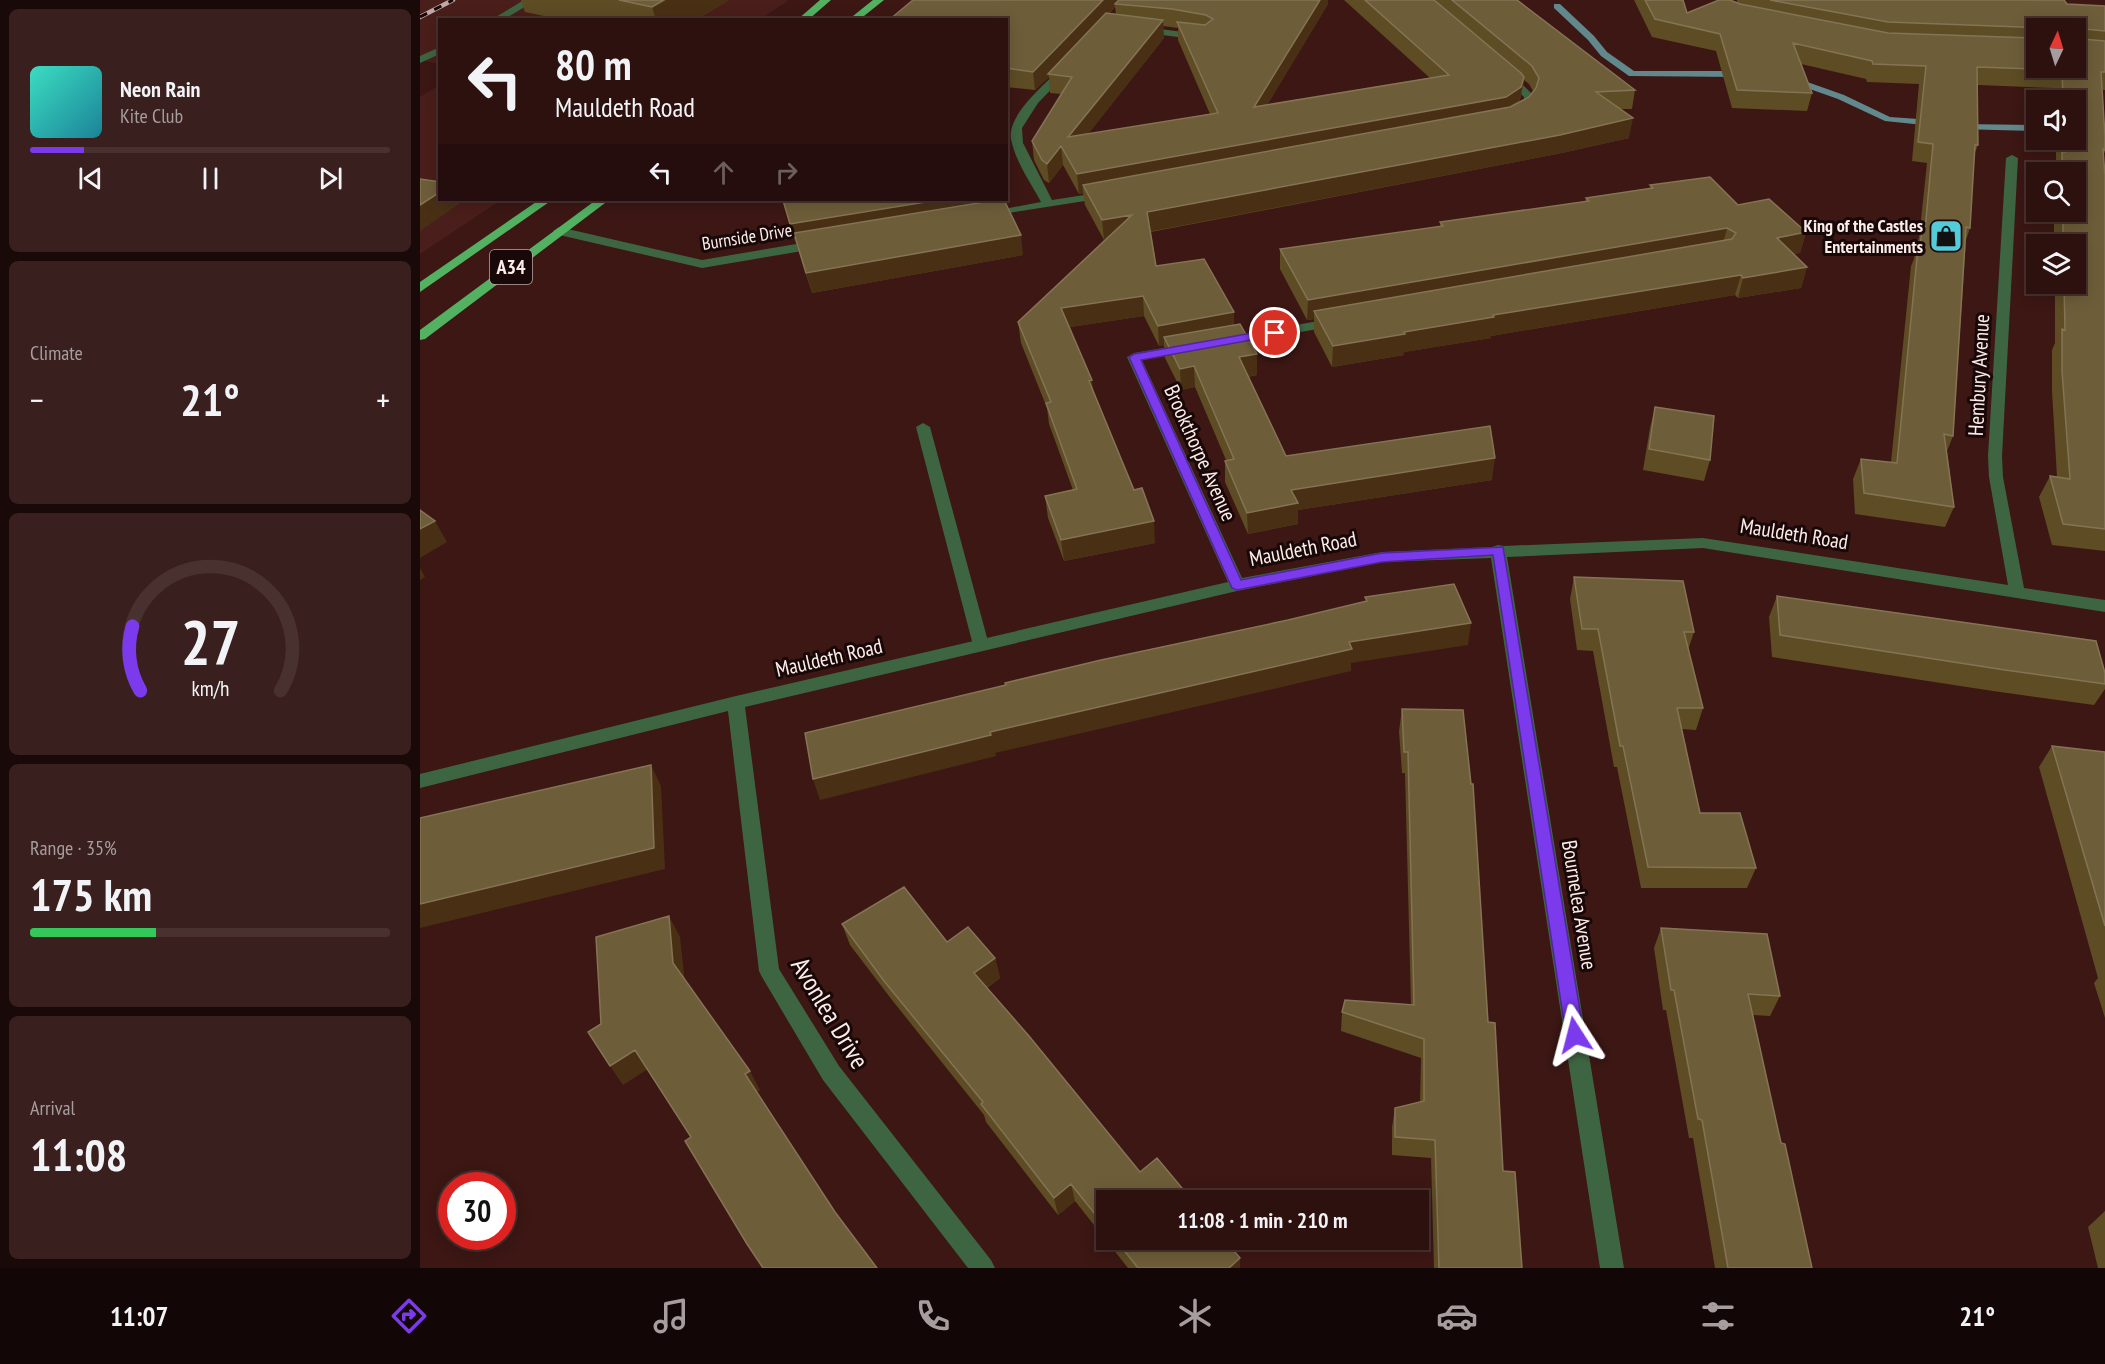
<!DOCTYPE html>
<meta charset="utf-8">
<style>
:root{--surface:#2d110f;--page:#391f1d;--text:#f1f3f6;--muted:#a79d9e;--line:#48312f;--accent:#7c3aed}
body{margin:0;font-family:"PT Sans Narrow",sans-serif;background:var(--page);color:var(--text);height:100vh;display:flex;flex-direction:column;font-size:22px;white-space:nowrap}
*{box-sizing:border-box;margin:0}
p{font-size:20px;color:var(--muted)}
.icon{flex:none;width:33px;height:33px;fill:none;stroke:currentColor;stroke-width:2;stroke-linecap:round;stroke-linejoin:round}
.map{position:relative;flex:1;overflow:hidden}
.drawer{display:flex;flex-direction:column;gap:9px;padding:9px;background:#190908;width:420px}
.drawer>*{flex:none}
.top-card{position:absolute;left:18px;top:18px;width:570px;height:183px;border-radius:0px;box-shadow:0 3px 15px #0003,0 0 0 2px var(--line);background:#2d110f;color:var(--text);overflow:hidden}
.needle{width:39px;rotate:4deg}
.fabs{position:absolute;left:1606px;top:18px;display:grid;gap:12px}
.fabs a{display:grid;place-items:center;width:60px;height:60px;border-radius:0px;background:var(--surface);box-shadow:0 3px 15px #0003,0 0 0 2px var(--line);font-size:30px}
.speed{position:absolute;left:18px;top:1172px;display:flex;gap:12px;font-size:30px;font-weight:700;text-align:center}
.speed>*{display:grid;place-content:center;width:78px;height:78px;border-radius:50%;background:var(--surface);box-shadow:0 3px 15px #0003,0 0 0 2px var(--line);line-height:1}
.speed .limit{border:9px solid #d22;background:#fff;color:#111}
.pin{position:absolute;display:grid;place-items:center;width:51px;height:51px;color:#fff;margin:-26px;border:3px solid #fff;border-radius:50%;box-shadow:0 2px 6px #0007}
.me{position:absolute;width:66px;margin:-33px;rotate:351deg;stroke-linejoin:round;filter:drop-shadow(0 0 4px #0008)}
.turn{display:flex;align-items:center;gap:21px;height:126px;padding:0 18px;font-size:27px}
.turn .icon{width:78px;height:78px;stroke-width:2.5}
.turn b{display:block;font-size:42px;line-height:51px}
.lanes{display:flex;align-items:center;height:57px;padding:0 18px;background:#0003;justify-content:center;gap:30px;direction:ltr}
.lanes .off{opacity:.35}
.big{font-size:45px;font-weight:700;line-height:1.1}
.drawer .widget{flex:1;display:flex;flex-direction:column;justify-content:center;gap:9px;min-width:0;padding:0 21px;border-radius:9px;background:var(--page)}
.drawer .dial{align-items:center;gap:0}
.dial svg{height:156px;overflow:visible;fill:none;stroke:var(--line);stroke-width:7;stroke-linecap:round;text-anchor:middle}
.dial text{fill:var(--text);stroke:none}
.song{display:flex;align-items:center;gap:18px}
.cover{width:72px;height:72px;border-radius:9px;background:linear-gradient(135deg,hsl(170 70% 55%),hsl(190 70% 35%))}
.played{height:6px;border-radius:3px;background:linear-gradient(90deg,var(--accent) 15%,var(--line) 15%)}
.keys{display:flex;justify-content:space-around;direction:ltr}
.heat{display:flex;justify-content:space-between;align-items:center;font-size:33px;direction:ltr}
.charge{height:9px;border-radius:4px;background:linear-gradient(90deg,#34c759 35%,var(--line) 0)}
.trip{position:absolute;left:676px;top:1190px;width:333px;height:60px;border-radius:0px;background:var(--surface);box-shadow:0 3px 15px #0003,0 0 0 2px var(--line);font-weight:700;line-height:60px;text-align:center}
.tab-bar{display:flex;height:96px;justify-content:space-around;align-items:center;background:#120706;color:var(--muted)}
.tab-bar .icon{width:42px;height:42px}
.tab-bar .selected{color:var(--accent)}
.tab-bar b{font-size:27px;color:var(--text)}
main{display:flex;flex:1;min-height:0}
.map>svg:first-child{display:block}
.built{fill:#4a1e1a}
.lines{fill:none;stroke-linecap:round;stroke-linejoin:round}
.stream{fill:#61888d;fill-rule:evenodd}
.service{fill:#3e6542;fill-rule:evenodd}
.minor{fill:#3e6542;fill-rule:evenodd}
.trunk{fill:#52b262;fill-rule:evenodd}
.rail-casing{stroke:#bfa9a6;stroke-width:4.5}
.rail{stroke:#180807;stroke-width:3;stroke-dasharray:8;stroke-linecap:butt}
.wall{fill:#5d4c24;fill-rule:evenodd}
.shaded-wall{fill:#493015}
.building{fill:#6e5d39;stroke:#847455;stroke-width:1.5}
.route{fill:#7c3aed;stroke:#51269a;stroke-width:1.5}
.labels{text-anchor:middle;stroke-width:6;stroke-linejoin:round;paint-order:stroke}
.far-poi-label{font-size:18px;font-weight:bold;fill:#fcecea;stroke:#180807;text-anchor:end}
.far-street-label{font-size:18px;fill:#fcecea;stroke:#180807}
.shield{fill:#180807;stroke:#b8a8a6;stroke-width:1.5}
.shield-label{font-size:20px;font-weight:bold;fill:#fcecea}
.street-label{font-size:21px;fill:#fcecea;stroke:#180807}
.near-street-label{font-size:26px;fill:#fcecea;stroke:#180807}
</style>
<main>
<section class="drawer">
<div class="widget">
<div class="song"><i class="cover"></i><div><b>Neon Rain</b><p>Kite Club</p></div></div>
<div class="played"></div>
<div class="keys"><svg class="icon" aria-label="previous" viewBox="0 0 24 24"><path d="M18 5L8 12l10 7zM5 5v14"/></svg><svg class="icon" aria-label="pause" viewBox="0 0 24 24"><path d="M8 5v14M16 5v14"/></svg><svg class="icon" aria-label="next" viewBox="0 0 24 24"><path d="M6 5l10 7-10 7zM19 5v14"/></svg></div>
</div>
<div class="widget"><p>Climate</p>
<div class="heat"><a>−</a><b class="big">21°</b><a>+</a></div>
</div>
<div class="widget dial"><svg viewBox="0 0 100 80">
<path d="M14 69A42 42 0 1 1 86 69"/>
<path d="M14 69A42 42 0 0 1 10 36" stroke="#7c3aed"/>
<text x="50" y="56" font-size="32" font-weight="700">27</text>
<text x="50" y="72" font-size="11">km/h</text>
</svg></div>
<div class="widget"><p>Range · 35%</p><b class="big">175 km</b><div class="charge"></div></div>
<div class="widget"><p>Arrival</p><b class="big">11:08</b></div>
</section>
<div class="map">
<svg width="1685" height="1268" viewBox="0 0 1685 1268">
<rect width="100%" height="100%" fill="#3c1714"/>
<path class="built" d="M0,0H369L341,19L20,20L19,64L0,60Z
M19,85L20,200H81L0,254V97Z"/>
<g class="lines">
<path class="stream" d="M1134,4H1140L1174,36L1187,52L1214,71H1321L1325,74L1321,77L1209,76L1181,56L1168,40L1134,8Z
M1370,78H1376L1424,95L1470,117L1513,120L1517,123L1513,126L1465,121L1418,99L1370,82Z
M1541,124L1617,125V131L1538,129V125Z"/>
<path class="service" d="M104,0H116L83,20H71Z
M20,47V54L0,63V56Z
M503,423L510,427L569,645L567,649H555L553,645L496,427Z"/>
<path class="minor" d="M723,27L780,34L785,37L780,40L720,32L718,30Z
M640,69L649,71L618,103L602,128L603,143L632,200L684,192L690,195L684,198L563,217V213L621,202C611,183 595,161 591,139C587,115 625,84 640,69Z
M1081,71H1089L1114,96C1114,105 1109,116 1100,118L1095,115L1104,104V97L1081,75Z
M1592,155L1598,158L1582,456L1583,477L1604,588L1685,600V612L1283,548L1087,557L1204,1268H1180L1071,558L962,562L817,591L325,707L359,969L419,1066L571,1260L575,1268H548L403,1080L342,977L339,971L308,711L0,788V774L316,696L808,582L707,357L714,353L766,344L773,348L771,351L722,360L822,578L962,552L1072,547L1078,545L1084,546L1283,538L1588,585L1569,477L1568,456L1586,158Z
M139,227L282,260L400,240L406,244L400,248L282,268L135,234L133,231Z
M916,318L921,319L922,322L921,325L806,345L799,341L806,337Z"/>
<path class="trunk" d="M400,0H411L388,20H377Z
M453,0H464L439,20H428Z
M119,200H132L0,292V282Z
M176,200H189L5,339L0,340V330Z"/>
<g class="rail-casing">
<path id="rail" d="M0,17L33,0"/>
</g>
<use href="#rail" class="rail"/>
</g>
<path class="wall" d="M101,0H309L276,20H143L105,12Z
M493,0L908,4L847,105L1010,78L924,0H1097L1215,90L1212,109H1200L1209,138L1137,154L731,232L736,266L814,312V325L837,375L828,377L866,456L1072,480L878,510V524L828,534L805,482V461L806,460L775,387L761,390L745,358L744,346H739L724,316L650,327L674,393L735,543L644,561L628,518L625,496L653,490L629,424L627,408L601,343L598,322L684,240L665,205L663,193L659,194L643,165L629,183L624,180L614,160L612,141L642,94L630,93L629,77L615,90L586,87V20ZM695,7L696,14H689ZM743,26L758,28V40L790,114L668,134L744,38ZM1104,80L1109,84L1113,91L1109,97L1099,102L1101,96Z
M1214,0H1263L1267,13L1317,3V0H1644L1647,4L1685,6V90H1682L1685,136V152L1683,155L1685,176V551L1632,545L1619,497L1630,476L1637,477L1632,391V350L1635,343V284H1656V244H1634V212H1656V172H1633V170L1636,164V140H1656V100H1634V88L1558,85V145L1554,155L1550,228L1546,240L1533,436L1527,451L1534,507L1525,527L1435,514L1433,479L1441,459L1471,462L1491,266L1494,259L1495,249L1499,238L1507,163L1492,161L1499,84L1447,82L1446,79L1381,64L1392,93L1387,111L1312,108L1296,51L1232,37ZM1617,28H1656L1617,68Z
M1230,185L1318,205L1386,232L1380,253L1374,254L1387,267L1381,288L1318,298L1315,295L1071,336V338L984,352V355L912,367L894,332V319L887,320L860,269V249L1020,227V222L1165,202L1166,198L1230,189Z
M362,200H584L603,255L392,293Z
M1235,407L1290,460L1284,481L1223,470L1230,428Z
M1154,577L1274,632L1268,650L1283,708L1276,730L1262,729L1280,813L1336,868L1327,888H1221L1197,767H1194L1173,651L1157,650L1150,599Z
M1357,596L1685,673V689L1674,705L1573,691L1352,657L1349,617Z
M982,709L1068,1022L1083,1171L1102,1268H1014L1011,1158L972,1155V1127L975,1108L1000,1102L1001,1058L921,1031L922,1012L991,1005L985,773H982L979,731Z
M1632,746L1685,752V1018L1674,983L1678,978L1619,767Z
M422,924L527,942L575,958L580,978L567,988L687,1200V1239H804L820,1268H708L655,1201L638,1215L566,1122L564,1115L472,1000L430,945Z
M1241,928L1360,996L1350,1016L1333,1015L1361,1143L1392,1268H1295L1273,1138H1269L1246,1010H1243L1234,948Z
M1685,1211V1268H1678L1668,1227Z"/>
<path class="shaded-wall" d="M244,0H309L276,20H236L232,7Z
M683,0H702L695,4V7L631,74H628L629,77L615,90L613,72Z
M900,0H908V4L834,127V107Z
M743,20L744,38L650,157L648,137Z
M1104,77L1101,96L1098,106L663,185V193L659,194L657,174Z
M1213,118L1209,138L1137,154L728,232L727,212Z
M641,146L643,165L629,183L627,164Z
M20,192V200H37L39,204L0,231V205Z
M518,200H580L375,242L370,224Z
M712,215L684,240L682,220Z
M1307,228L1302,248L894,311V319L887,320L888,300Z
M1386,232L1380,253L1351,258L1357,238Z
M601,235L603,255L392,293L386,273Z
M1387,267L1381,288L1318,298L1323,278Z
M1321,275L1315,295L1071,336V338L984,352V355L912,367L913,346L984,332L1073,315Z
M723,296L724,316L644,328L641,308Z
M814,312V333L744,337V346H739L738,326Z
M837,354V375L819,378V357Z
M774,366L775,387L761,390L760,369Z
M672,380L675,401L669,381Z
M1075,458L1072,480L878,510V524L828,534L827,513L871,490Z
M15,521L27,542L0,558V529Z
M734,521L735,543L644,561L641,540Z
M0,568L5,577L0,580Z
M1051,623L1048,645L931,663V671L575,753L576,756L400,800L393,779L570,732L929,642Z
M231,765L241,786L245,869L0,928V904Z
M249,916L260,937L265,983L253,963Z
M575,958L580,978L559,993L554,973Z
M215,1050L228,1069L203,1085L190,1066Z
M330,1071L340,1090L335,1093L325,1074Z
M651,1184L655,1201L638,1215L634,1198Z
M820,1258V1268H809Z"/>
<path class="building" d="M199,0H244L232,7Z
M493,0H683L613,72L586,68V20H469Z
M699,0H900L834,107L1029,75L945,0H1014L1101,73L1104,77L1101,87L1086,97L657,174L641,146L627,164L622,160L612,141L652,77L628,74L686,13L743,20L648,137L798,113L757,22L785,25L793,19L786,15L752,9L695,4Z
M1032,0H1097L1215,90L1176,92L1213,118L1140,135L727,212L736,266L784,259L814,312L738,326L723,296L641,308L672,380L669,381L714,490L722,488L734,521L641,540L625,496L657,489L626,403L631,402L598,322L712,215L682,220L663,185L1090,107L1109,97L1116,88L1119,78L1112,66Z
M1225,0H1263L1267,13L1299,0H1310L1320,4L1468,33L1617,38V68H1656V28H1624L1468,22L1350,0H1644L1647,4L1685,6V31L1664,29L1661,31L1662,39L1685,41V72H1681L1685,136V150L1683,149L1685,176V529L1643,524L1630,476L1650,479L1642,371V329L1645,330L1644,284H1656V244H1643V212H1656V172H1642V152H1645L1644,140H1656V100H1643L1642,70L1557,67L1558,145H1555L1550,228L1546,227L1533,436L1524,434L1534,507L1444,493L1441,459L1477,463L1498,247H1500L1502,230H1505L1513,144L1498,142L1506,66L1453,64L1452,61L1373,43L1392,93L1317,90L1300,34L1235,19Z
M1290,177L1318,205L1349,199L1386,232L1357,238L1387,267L1323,278L1321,275L1073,315L1074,317L984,332L985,334L913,346L894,311L1312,239L1316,233L1307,228L888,300L860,249L1023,226L1020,222L1169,201L1166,198L1233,188L1230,185Z
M0,179L20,182V192L0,205Z
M363,200H518L370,224Z
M577,200H584L601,235L386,273L374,233Z
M820,324L837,354L819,357L866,456L1070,426L1075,458L871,490L878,503L827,513L805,461L814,459L774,366L760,369L744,337Z
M1235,407L1294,416L1290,460L1229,449Z
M0,510L15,521L0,529Z
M1154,577L1263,581L1274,632H1264L1283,708H1257L1280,813H1320L1336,868L1228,867L1203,746H1200L1178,629H1162Z
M1034,584L1051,623L929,642L932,649L570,732L571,735L393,779L385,733L586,685L585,683L681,660L868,620L947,601L945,597Z
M1357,596L1676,641L1685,673V684L1585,670L1360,635Z
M982,709L1043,710L1051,784H1053L1068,1022L1075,1023L1083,1171L1095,1172L1102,1268H1019L1015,1140L975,1137V1108L1004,1101V1039L922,1012L925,1000L994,1005L988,752H984Z
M1632,746L1685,752V926Z
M231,765L234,848L0,904V818Z
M484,887L527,942L548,927L575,958L554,973L609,1036L720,1172L737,1158L772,1200H687V1229L651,1184L634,1198L561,1104L563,1102L464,981L422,924Z
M249,916L253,963L330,1071L325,1074L415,1212L457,1268H343L327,1244L265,1141L271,1137L215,1050L190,1066L168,1032L181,1024L176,937Z
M1241,928L1347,934L1360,996L1328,994L1361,1143L1365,1144L1392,1268H1308L1282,1120L1278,1119L1254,990H1251Z
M695,1239H804L820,1258L809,1268H718Z"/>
<path class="route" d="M855,329L861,333L859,335L721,360L821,580L962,553L1083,547L1164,1035L1161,1040L1155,1043L1149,1040L1146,1035L1073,555L962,562L817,590L812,588L709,357L714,354Z"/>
<defs>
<g id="shop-square" transform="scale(1.725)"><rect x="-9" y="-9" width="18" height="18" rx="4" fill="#53cbdb" stroke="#180807"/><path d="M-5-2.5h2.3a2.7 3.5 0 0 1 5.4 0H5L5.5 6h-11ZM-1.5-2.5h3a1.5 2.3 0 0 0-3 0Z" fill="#111"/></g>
</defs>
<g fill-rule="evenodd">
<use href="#shop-square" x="1526" y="236"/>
</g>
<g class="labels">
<g class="far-poi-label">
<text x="1503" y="232">King of the Castles<tspan x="1503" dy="21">Entertainments</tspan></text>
</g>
<g class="far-street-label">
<text transform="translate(327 237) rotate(-9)" y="6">Burnside Drive</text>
</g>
<rect class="shield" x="70" y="250" width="42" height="34" rx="4.5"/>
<g class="shield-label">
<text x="91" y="274">A34</text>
</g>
<g class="street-label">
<text transform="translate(1559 375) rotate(-87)" y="7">Hembury Avenue</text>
<text transform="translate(780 453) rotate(66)" y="7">Brookthorpe Avenue</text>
<text transform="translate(1374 534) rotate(9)" y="7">Mauldeth Road</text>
<text transform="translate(883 549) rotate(-11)" y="7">Mauldeth Road</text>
<text transform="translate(409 658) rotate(-13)" y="7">Mauldeth Road</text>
<text transform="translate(1159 905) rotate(81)" y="7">Bournelea Avenue</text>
</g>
<g class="near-street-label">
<text transform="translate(410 1013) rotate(59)" y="9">Avonlea Drive</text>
</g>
</g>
</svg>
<div class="fabs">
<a><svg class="needle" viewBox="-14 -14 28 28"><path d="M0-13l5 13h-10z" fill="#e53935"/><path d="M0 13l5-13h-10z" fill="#a79d9e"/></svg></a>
<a><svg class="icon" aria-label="sound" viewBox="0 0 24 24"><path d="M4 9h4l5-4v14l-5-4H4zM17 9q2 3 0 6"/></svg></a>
<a><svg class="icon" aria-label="search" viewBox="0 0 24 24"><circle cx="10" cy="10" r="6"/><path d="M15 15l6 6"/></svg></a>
<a><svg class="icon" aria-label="layers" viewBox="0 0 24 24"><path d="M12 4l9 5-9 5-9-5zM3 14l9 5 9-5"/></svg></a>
</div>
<div class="speed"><div class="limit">30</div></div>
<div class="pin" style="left:855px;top:333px;background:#d93025"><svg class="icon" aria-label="arrive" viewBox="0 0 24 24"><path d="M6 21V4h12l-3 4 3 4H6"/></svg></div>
<svg class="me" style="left:1155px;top:1035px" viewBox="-20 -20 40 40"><path d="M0-17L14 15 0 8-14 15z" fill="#7c3aed" stroke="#fff" stroke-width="4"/></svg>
<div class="trip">11:08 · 1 min · 210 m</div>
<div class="top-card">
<div class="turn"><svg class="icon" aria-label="left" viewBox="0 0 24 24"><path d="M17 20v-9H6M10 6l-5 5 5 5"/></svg><div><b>80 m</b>Mauldeth Road</div></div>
<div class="lanes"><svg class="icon" aria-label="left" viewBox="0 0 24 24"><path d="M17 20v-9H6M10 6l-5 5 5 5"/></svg><svg class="icon off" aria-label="ahead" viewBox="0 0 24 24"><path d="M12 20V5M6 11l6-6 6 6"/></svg><svg class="icon off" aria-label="right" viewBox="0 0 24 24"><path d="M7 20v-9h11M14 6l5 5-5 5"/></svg></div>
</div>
</div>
</main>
<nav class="tab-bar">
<b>11:07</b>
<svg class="icon selected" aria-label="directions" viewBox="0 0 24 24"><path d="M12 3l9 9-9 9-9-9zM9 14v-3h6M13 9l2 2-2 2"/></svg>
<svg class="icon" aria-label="music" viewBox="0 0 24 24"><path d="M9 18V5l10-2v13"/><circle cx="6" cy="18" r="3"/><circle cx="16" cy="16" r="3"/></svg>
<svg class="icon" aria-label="phone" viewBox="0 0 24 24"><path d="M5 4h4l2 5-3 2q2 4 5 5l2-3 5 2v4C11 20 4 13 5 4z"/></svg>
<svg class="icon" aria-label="climate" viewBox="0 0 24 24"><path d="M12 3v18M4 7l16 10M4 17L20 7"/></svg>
<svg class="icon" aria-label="car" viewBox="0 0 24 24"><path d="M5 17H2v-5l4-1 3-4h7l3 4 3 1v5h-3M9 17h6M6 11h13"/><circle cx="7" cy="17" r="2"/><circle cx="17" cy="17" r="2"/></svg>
<svg class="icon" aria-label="filters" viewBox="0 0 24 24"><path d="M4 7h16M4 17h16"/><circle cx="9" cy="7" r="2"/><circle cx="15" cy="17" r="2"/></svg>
<b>21°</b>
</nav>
